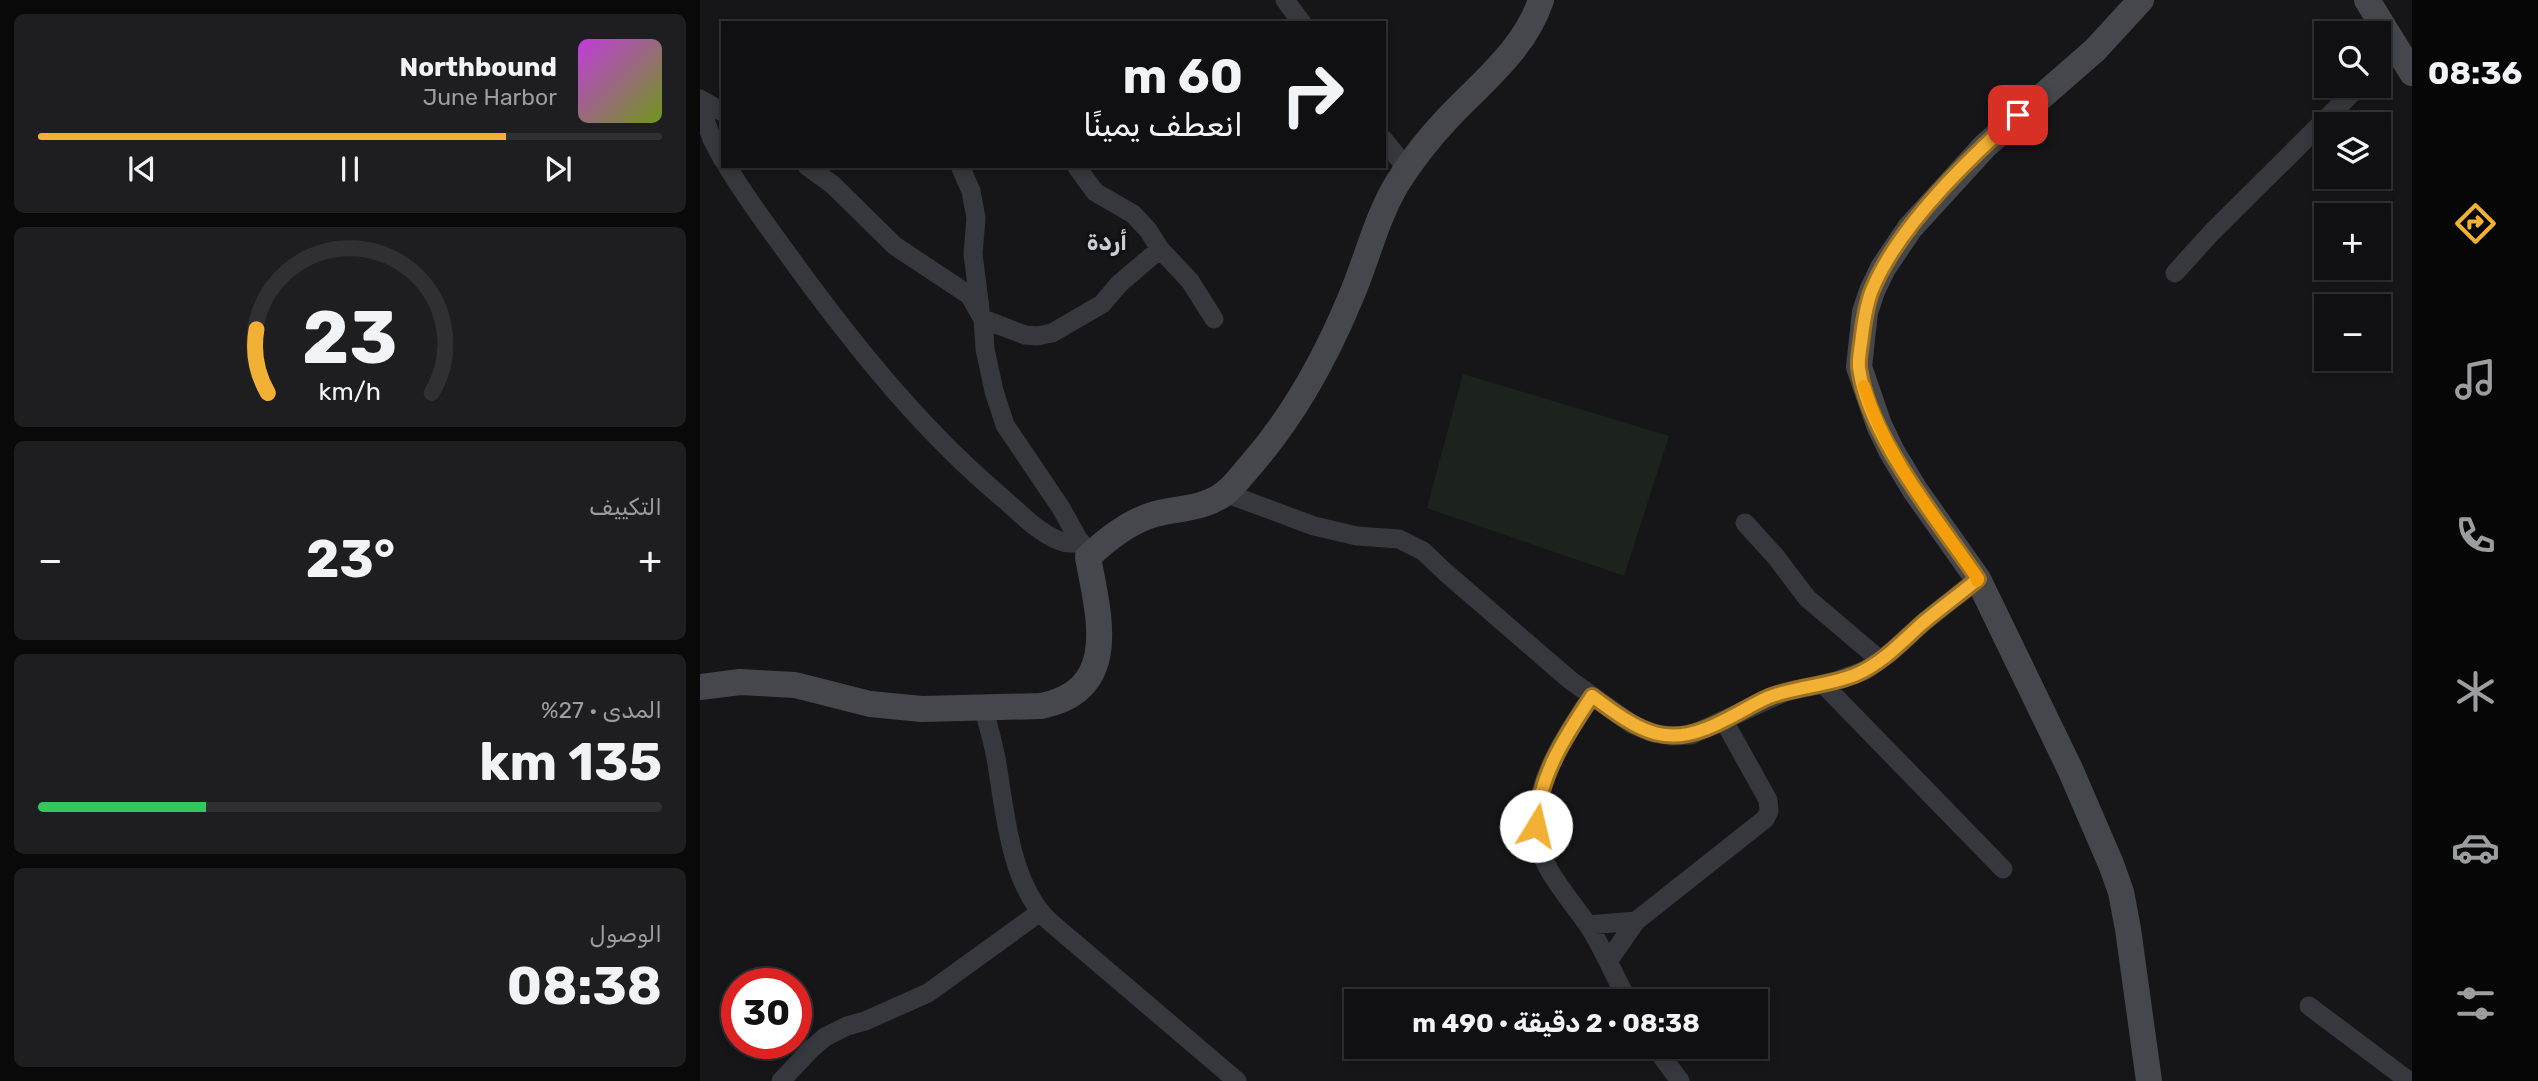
<!DOCTYPE html>
<html lang="ar">
<meta charset="utf-8">
<style>
:root{--surface:#101012;--page:#1e1e20;--text:#f1f3f6;--muted:#9c9d9f;--line:#303032;--accent:#f2b134}
body{margin:0;font-family:Rubik,Cairo,sans-serif;background:var(--page);color:var(--text);direction:rtl;height:100vh;display:flex;flex-direction:column;font-size:26px;white-space:nowrap}
*{box-sizing:border-box;margin:0}
p{font-size:23px;color:var(--muted)}
.icon{flex:none;width:38px;height:38px;fill:none;stroke:currentColor;stroke-width:2;stroke-linecap:round;stroke-linejoin:round}
.map{position:relative;flex:1;overflow:hidden;direction:ltr}
.details{display:flex;flex-direction:column;gap:14px;padding:14px;background:#09090a;width:700px}
.details>*{flex:none}
.guide{position:absolute;left:21px;top:21px;width:665px;height:147px;border-radius:0px;box-shadow:0 4px 10px #0003,0 0 0 2px var(--line);direction:rtl;background:#101012;color:var(--text);overflow:hidden}
.buttons{position:absolute;left:1614px;top:21px;display:grid;gap:14px}
.buttons a{display:grid;place-items:center;width:77px;height:77px;border-radius:0px;background:var(--surface);box-shadow:0 4px 10px #0003,0 0 0 2px var(--line);font-size:35px}
.speed{position:absolute;left:21px;top:968px;display:flex;gap:14px;font-size:35px;font-weight:700;text-align:center}
.speed>*{display:grid;place-content:center;width:91px;height:91px;border-radius:50%;background:var(--surface);box-shadow:0 4px 10px #0003,0 0 0 2px var(--line);line-height:1}
.speed .limit{border:10px solid #d22;background:#fff;color:#111}
.pin{position:absolute;display:grid;place-items:center;width:60px;height:60px;color:#fff;margin:-30px;border-radius:14px;box-shadow:0 4px 10px #0006}
.me{position:absolute;width:77px;margin:-38px;rotate:9deg;stroke-linejoin:round;filter:drop-shadow(0 0 5px #0008)}
.turn{display:flex;align-items:center;gap:24px;height:147px;padding:0 28px;font-size:32px}
.turn .icon{width:91px;height:91px;stroke-width:2.5}
.turn b{display:block;font-size:49px;line-height:60px}
.big{font-size:52px;font-weight:700;line-height:1.1}
.details .card{flex:1;display:flex;flex-direction:column;justify-content:center;gap:10px;min-width:0;padding:0 24px;border-radius:10px;background:var(--page)}
.details .dial{align-items:center;gap:0}
.dial svg{height:182px;overflow:visible;fill:none;stroke:var(--line);stroke-width:7;stroke-linecap:round;text-anchor:middle}
.dial text{fill:var(--text);stroke:none}
.song{display:flex;align-items:center;gap:21px}
.cover{width:84px;height:84px;border-radius:10px;background:linear-gradient(135deg,hsl(290 70% 55%),hsl(80 70% 35%))}
.played{height:7px;border-radius:4px;background:linear-gradient(90deg,var(--accent) 75%,var(--line) 75%)}
.keys{display:flex;justify-content:space-around;direction:ltr}
.heat{display:flex;justify-content:space-between;align-items:center;font-size:38px;direction:ltr}
.charge{height:10px;border-radius:5px;background:linear-gradient(90deg,#34c759 27%,var(--line) 0)}
.trip{position:absolute;left:644px;top:989px;width:424px;height:70px;border-radius:0px;background:var(--surface);box-shadow:0 4px 10px #0003,0 0 0 2px var(--line);font-weight:700;line-height:70px;text-align:center;direction:rtl}
main{display:flex;flex:1;min-height:0}
.dock{display:flex;flex-direction:column;width:126px;justify-content:space-around;align-items:center;background:#060607;color:var(--muted)}
.dock .icon{width:49px;height:49px}
.dock .selected{color:var(--accent)}
.dock b{font-size:32px;color:var(--text)}
.map>svg:first-child{display:block}
.green{fill:#1c231d}
.lines{fill:none;stroke-linecap:round;stroke-linejoin:round}
.street{stroke:#37383d;stroke-width:19}
.secondary{stroke:#45474d;stroke-width:26}
.route-casing{stroke:#9d7322;stroke-width:18}
.route{stroke:#f2b134;stroke-width:12}
.slow{stroke:#f59e0b;stroke-width:12}
.labels{text-anchor:middle;stroke-width:7;stroke-linejoin:round;paint-order:stroke}
.quarter-label{font-size:23px;font-weight:bold;fill:#c9ccd4;stroke:#111113}
</style>
<main>
<nav class="dock">
<b>08:36</b>
<svg class="icon selected" aria-label="directions" viewBox="0 0 24 24"><path d="M12 3l9 9-9 9-9-9zM9 14v-3h6M13 9l2 2-2 2"/></svg>
<svg class="icon" aria-label="music" viewBox="0 0 24 24"><path d="M9 18V5l10-2v13"/><circle cx="6" cy="18" r="3"/><circle cx="16" cy="16" r="3"/></svg>
<svg class="icon" aria-label="phone" viewBox="0 0 24 24"><path d="M5 4h4l2 5-3 2q2 4 5 5l2-3 5 2v4C11 20 4 13 5 4z"/></svg>
<svg class="icon" aria-label="climate" viewBox="0 0 24 24"><path d="M12 3v18M4 7l16 10M4 17L20 7"/></svg>
<svg class="icon" aria-label="car" viewBox="0 0 24 24"><path d="M5 17H2v-5l4-1 3-4h7l3 4 3 1v5h-3M9 17h6M6 11h13"/><circle cx="7" cy="17" r="2"/><circle cx="17" cy="17" r="2"/></svg>
<svg class="icon" aria-label="filters" viewBox="0 0 24 24"><path d="M4 7h16M4 17h16"/><circle cx="9" cy="7" r="2"/><circle cx="15" cy="17" r="2"/></svg>
</nav>
<div class="map">
<svg width="1712" height="1081" viewBox="0 0 1712 1081">
<rect width="100%" height="100%" fill="#161618"/>
<path class="green" d="M763,374L969,436L924,576L727,508Z"/>
<g class="lines">
<path class="street" d="M585,0L602,23
M1678,69L1698,51
M0,99L23,112
M0,106L12,139L23,160
M684,140L707,169
M27,166C49,203 75,236 100,271C161,354 226,434 305,500C322,515 339,533 360,541C367,544 374,543 381,542
M107,166L133,185L195,246L269,295L283,319L285,349L294,391L305,425L361,508L386,553
M260,166L271,191L276,218L273,254L280,309
M376,166L395,192L433,214L448,230L460,249L490,281L514,319
M1475,273L1512,232L1659,86
M283,319L325,335L337,336L352,333L402,304L419,284L460,249
M525,493L614,526L657,536L699,539L723,551L745,572L870,680L933,725L953,733L971,736L991,735L1085,692L1136,681L1166,670L1191,652L1225,621L1278,579
M1045,523L1076,557L1107,598L1180,660
M1123,684L1303,869
M892,696C859,745 816,808 848,868C859,888 875,906 888,925C904,950 914,975 928,1001
M283,706C288,725 294,745 297,764C305,814 311,885 349,921L537,1081
M888,925L936,921
M909,960L936,921L1065,819L1069,811L1068,800L1024,721
M1609,1006L1709,1081
M954,1046L980,1081
M81,1081L111,1049L125,1037L147,1026L165,1021L228,993L340,912"/>
<path class="secondary" d="M1441,0L1395,50L1285,146L1210,228L1183,268L1172,291L1165,312L1159,367L1179,425L1192,452L1215,490L1278,579L1370,769L1411,864L1421,892L1428,929L1449,1081
M1667,0L1712,73
M0,687L40,682L95,685L170,704L222,709L341,706C422,690 398,614 388,557C407,539 430,521 455,514C478,508 505,509 525,493C534,486 542,475 550,466C593,417 625,359 650,299C667,260 676,218 698,182C712,160 729,138 747,119C781,83 825,49 841,0"/>
</g>
<g class="lines">
<g class="route-casing">
<path id="route" d="M836,826C838,777 866,735 892,696C942,733 967,751 1027,719C1041,712 1055,703 1069,697C1098,686 1129,686 1157,674C1184,662 1202,641 1224,622C1242,607 1260,594 1278,579C1239,521 1169,439 1159,368C1158,358 1161,346 1162,336C1164,320 1166,305 1172,290C1198,227 1267,160 1318,115"/>
</g>
<use href="#route" class="route"/>
<path class="slow" d="M1164,386C1186,459 1236,517 1278,579L1277,581"/>
</g>
<g class="labels">
<g class="quarter-label">
<text x="407" y="250">أردة</text>
</g>
</g>
</svg>
<div class="buttons">
<a><svg class="icon" aria-label="search" viewBox="0 0 24 24"><circle cx="10" cy="10" r="6"/><path d="M15 15l6 6"/></svg></a>
<a><svg class="icon" aria-label="layers" viewBox="0 0 24 24"><path d="M12 4l9 5-9 5-9-5zM3 14l9 5 9-5"/></svg></a>
<a>+</a>
<a>−</a>
</div>
<div class="speed"><div class="limit">30</div></div>
<div class="pin" style="left:1318px;top:115px;background:#d93025"><svg class="icon" aria-label="arrive" viewBox="0 0 24 24"><path d="M6 21V4h12l-3 4 3 4H6"/></svg></div>
<svg class="me" style="left:836px;top:826px" viewBox="-20 -20 40 40"><circle r="19" fill="#fff"/><path d="M0-13L10 11 0 6-10 11z" fill="#f2b134"/></svg>
<div class="trip">08:38 · 2 دقيقة · 490 m</div>
<div class="guide">
<div class="turn"><svg class="icon" aria-label="right" viewBox="0 0 24 24"><path d="M7 20v-9h11M14 6l5 5-5 5"/></svg><div><b>60 m</b>انعطف يمينًا</div></div>
</div>
</div>
<section class="details">
<div class="card">
<div class="song"><i class="cover"></i><div><b>Northbound</b><p>June Harbor</p></div></div>
<div class="played"></div>
<div class="keys"><svg class="icon" aria-label="previous" viewBox="0 0 24 24"><path d="M18 5L8 12l10 7zM5 5v14"/></svg><svg class="icon" aria-label="pause" viewBox="0 0 24 24"><path d="M8 5v14M16 5v14"/></svg><svg class="icon" aria-label="next" viewBox="0 0 24 24"><path d="M6 5l10 7-10 7zM19 5v14"/></svg></div>
</div>
<div class="card dial"><svg viewBox="0 0 100 80">
<path d="M14 69A42 42 0 1 1 86 69"/>
<path d="M14 69A42 42 0 0 1 9 41" stroke="#f2b134"/>
<text x="50" y="56" font-size="32" font-weight="700">23</text>
<text x="50" y="72" font-size="11">km/h</text>
</svg></div>
<div class="card"><p>التكييف</p>
<div class="heat"><a>−</a><b class="big">23°</b><a>+</a></div>
</div>
<div class="card"><p>المدى · 27%</p><b class="big">135 km</b><div class="charge"></div></div>
<div class="card"><p>الوصول</p><b class="big">08:38</b></div>
</section>
</main>
